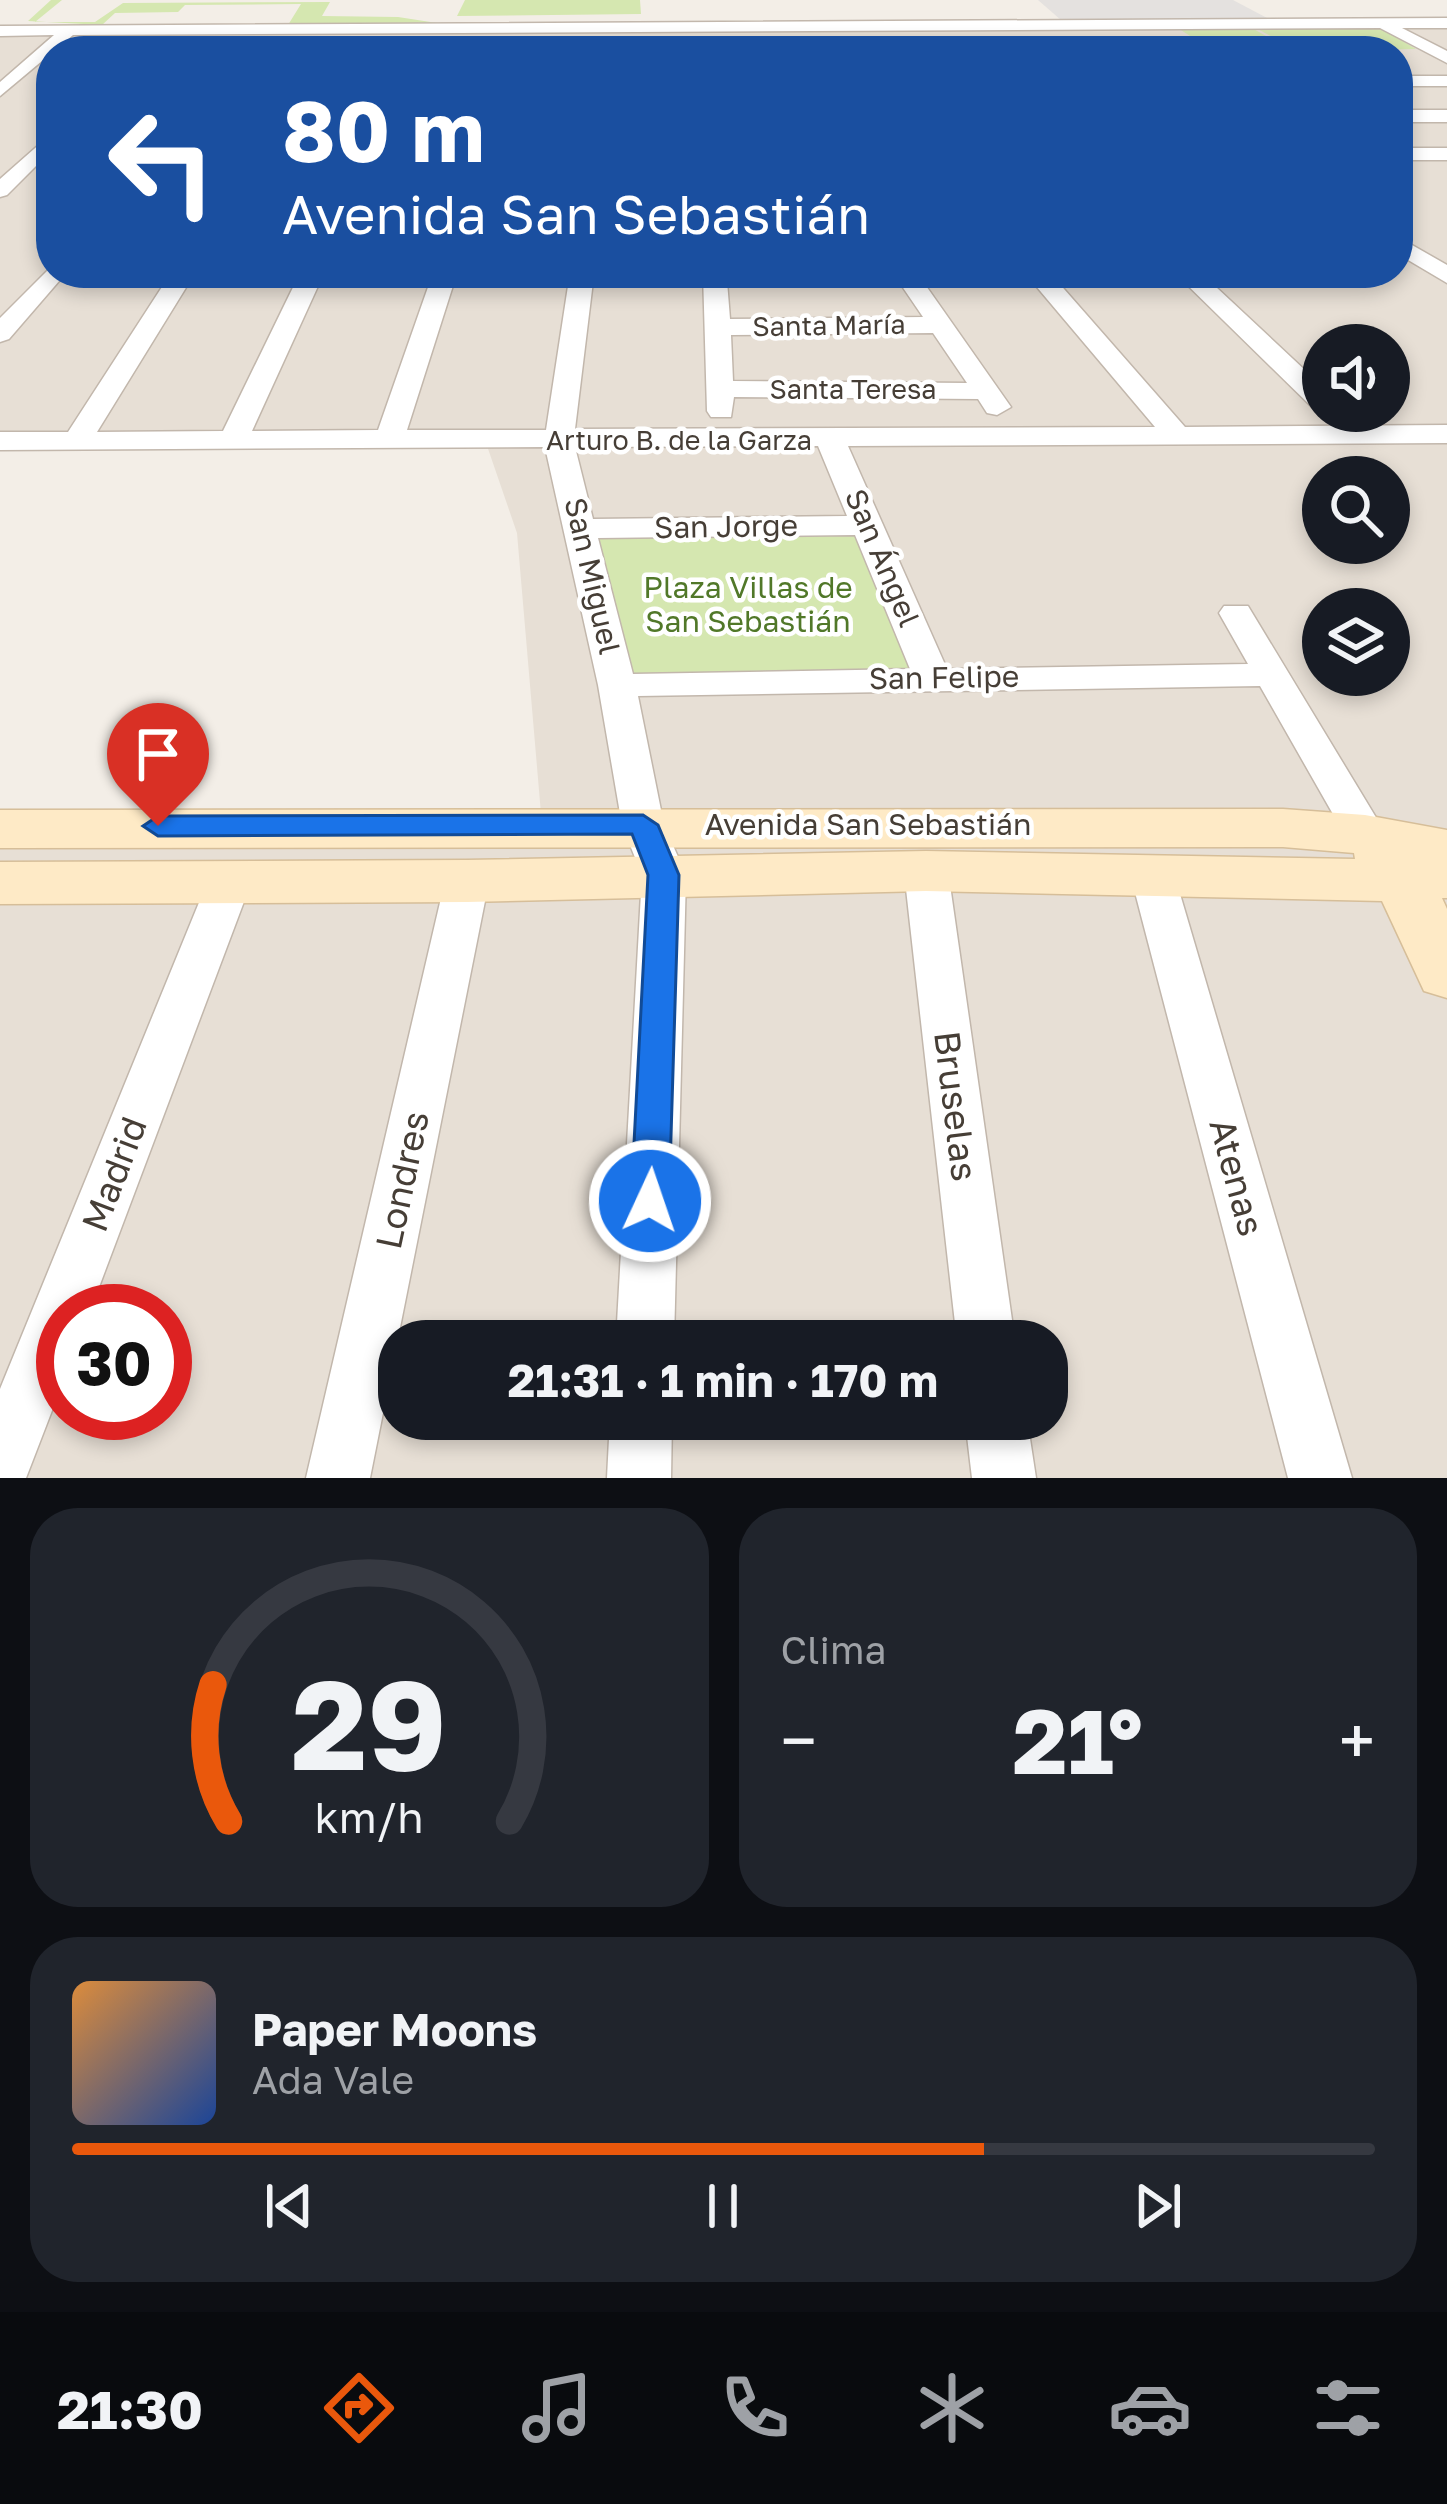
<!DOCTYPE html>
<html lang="es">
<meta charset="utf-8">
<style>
:root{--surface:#171b24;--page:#20242c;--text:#f1f3f6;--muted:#9ea1a6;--line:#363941;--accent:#ea580c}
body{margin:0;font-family:"Golos Text",sans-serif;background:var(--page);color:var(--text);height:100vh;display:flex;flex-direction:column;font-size:45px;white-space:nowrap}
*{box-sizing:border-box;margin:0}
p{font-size:39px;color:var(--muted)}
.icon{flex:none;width:66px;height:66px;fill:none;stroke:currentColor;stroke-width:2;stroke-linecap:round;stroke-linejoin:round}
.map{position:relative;height:1478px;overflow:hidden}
.drawer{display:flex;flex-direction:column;gap:30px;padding:30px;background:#0d0f14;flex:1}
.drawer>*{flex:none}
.guide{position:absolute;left:36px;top:36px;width:1377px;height:252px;border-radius:48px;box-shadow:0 6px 18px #0003;background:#1a4fa0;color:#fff;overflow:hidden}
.controls{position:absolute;left:1302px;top:324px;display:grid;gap:24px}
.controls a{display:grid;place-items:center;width:108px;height:108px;border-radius:50%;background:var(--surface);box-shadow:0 6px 18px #0003;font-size:60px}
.speed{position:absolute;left:36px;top:1284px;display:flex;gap:24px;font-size:60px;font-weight:700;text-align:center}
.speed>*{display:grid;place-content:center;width:156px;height:156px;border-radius:50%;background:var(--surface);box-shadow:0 6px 18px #0003;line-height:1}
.speed .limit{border:18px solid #d22;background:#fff;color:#111}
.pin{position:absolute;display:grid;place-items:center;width:102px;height:102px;color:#fff;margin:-123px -51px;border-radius:50% 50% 50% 0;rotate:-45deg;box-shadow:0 0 12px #0007}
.pin .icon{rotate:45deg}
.me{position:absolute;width:132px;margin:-66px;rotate:3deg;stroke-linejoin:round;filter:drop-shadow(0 0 9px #0008)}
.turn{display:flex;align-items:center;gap:42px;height:252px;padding:0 48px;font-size:54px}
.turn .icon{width:156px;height:156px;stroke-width:2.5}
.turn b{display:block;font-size:84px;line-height:102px}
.big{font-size:90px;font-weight:700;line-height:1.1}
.drawer .card{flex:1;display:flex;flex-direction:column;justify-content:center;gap:18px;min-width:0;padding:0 42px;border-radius:48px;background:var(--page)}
.drawer .dial{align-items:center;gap:0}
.dial svg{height:312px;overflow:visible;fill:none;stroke:var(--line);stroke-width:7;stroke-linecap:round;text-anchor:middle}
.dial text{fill:var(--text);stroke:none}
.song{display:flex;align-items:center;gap:36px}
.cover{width:144px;height:144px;border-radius:18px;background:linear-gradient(135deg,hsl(30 70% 55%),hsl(220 70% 35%))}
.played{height:12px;border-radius:6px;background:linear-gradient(90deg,var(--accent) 70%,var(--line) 70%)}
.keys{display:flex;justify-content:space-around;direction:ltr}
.heat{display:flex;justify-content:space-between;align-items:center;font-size:66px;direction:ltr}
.drawer .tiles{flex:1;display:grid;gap:30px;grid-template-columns:1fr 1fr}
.card:last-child{grid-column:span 2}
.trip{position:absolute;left:378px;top:1320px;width:690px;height:120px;border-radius:48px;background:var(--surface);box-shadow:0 6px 18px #0003;font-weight:700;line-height:120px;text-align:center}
.dock{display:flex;height:192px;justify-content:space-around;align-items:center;background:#090b0e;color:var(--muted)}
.dock .icon{width:84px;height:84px}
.dock .active{color:var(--accent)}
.dock b{font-size:54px;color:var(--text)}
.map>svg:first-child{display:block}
.residential{fill:#e7dfd5;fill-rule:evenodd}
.green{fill:#d5e7b0}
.parking{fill:#e4e1df}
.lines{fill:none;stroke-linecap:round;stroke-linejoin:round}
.street-casing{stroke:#c2b7ac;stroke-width:3}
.secondary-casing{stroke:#d6be99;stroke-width:3}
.street{fill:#fff;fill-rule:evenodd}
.secondary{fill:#feeac6;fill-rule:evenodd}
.route{fill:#1a73e8;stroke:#114b97;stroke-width:3}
.labels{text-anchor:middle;stroke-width:9;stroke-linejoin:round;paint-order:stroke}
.far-street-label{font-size:27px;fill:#463e36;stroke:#fff}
.street-label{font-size:30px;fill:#463e36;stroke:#fff}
.park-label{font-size:30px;fill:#517829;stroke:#fff}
.near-street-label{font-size:36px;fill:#463e36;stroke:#fff}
</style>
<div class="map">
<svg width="1447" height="1478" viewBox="0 0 1447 1478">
<rect width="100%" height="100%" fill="#f3eee7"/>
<path class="residential" d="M1447,22V1478H0V840L543,837L517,533L485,440L0,443V31ZM51,51H1398V273H51ZM1323,345H1389V411H1323ZM1323,477H1389V543H1323ZM1323,609H1389V675H1323ZM63,1311H165V1413H63ZM399,1341H1047V1419H399Z"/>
<path class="green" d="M51,0H62L35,22H95L123,3L330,2L322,16L398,17L437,23L288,25L301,4L185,5L178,12L115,13L102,25L28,21Z
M465,0H640L641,14L457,16Z
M1375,25L1416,49L1299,51L1252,26Z
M1176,27H1250L1293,51H1214Z
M858,529L916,673L622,680L594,538Z"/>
<path class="parking" d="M1038,0H1233L1269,19L1061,20Z"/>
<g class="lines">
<g class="street-casing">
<path id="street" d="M1447,18V28H1402L1447,51V63L1380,28L73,35L0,96V82L54,35L0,36V26Z
M1398,76H1447V86H1398Z
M1398,110H1447V122H1398Z
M51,134V151L7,195L0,197V179Z
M1398,148H1447V160H1398Z
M1398,237L1447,265V283L1398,254Z
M51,267V273H66L9,339L0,342V318Z
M171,273H195L97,432L223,431L300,273H324L252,431L378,430L433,273H457L407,430H546L570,273H594L575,429L1155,427L1025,273H1050L1185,427L1447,425V443L848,446L947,669L1248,664L1219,613L1224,606H1248L1386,834L1380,844L1365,848L1350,844L1260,686L638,696L664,825L686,875L674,1341H616L642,875L622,825L598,685L545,447L0,450V432H68ZM818,446L847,516L593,519L575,447ZM855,535L910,669L633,674L598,538Z
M703,273H782L770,280L727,281L730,319L923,317L893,273H917L1011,407L997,415L987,413L978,399L734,397L731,417H711L707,411ZM933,333L967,383L733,381L731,335Z
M1175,273H1201L1323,387V410L1313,408Z
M926,856L941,861L948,871L1015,1341H957L904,871L911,861Z
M1153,862L1168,866L1175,877L1352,1478H1288L1131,877L1138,866Z
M467,866L482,870L489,881L370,1478H306L445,881L452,870Z
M229,868L244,872L251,883L90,1311H63V1382L26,1478H0V1389L207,883L214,872Z
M610,1419H672L671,1478H607Z
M965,1419H1027L1036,1478H972Z"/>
</g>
<g class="secondary-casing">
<path id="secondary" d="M1283,809L1365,815L1447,830V898H1442L1447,909V998L1424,991L1382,901L926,891L467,902L0,904V862L467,860L926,851L1355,859L1354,853L1283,847L0,848V810Z"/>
</g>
<use href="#street" class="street"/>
<use href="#secondary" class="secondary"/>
</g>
<path class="route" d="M643,815L658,825L679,875L669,1201L663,1213L650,1217L637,1213L631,1201L648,875L632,834L158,836L143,826L158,816Z"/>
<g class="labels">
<g class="far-street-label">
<text transform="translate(829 326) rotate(-1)" y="9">Santa María</text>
<text x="853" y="399">Santa Teresa</text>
<text x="679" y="450">Arturo B. de la Garza</text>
</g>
<g class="street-label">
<text transform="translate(726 527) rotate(-1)" y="10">San Jorge</text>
<text transform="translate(882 558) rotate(67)" y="10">San Ángel</text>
<text transform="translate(592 576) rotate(77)" y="10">San Miguel</text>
<text transform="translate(944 678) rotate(-1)" y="10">San Felipe</text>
<text x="868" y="835">Avenida San Sebastián</text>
</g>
<g class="park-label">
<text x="748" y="598">Plaza Villas de<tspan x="748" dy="34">San Sebastián</tspan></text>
</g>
<g class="near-street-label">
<text transform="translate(956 1106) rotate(83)" y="13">Bruselas</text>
<text transform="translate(114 1174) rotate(-69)" y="13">Madrid</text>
<text transform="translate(1237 1177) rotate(75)" y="13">Atenas</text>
<text transform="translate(402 1180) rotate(-78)" y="13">Londres</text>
</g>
</g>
</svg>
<div class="controls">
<a><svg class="icon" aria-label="sound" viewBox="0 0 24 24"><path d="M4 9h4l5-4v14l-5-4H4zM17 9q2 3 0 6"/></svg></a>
<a><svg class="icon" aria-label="search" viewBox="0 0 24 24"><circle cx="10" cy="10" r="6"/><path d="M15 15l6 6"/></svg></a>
<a><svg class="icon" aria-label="layers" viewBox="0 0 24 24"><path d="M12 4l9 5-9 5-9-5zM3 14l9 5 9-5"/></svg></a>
</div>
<div class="speed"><div class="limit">30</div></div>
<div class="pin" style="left:158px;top:826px;background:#d93025"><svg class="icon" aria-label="arrive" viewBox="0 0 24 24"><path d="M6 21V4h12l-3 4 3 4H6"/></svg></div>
<svg class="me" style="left:650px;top:1201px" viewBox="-20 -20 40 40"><circle r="17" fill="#1a73e8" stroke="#fff" stroke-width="3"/><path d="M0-11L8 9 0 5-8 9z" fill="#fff"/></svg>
<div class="trip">21:31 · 1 min · 170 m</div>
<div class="guide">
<div class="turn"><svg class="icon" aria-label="left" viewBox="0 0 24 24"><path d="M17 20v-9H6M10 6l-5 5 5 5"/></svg><div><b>80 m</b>Avenida San Sebastián</div></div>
</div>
</div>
<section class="drawer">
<div class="tiles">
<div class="card dial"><svg viewBox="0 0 100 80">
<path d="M14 69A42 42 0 1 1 86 69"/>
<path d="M14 69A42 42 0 0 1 10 34" stroke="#ea580c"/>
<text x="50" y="56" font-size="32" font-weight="700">29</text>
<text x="50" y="72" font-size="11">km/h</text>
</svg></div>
<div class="card"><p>Clima</p>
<div class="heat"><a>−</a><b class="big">21°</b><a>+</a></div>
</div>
<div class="card">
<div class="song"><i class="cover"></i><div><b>Paper Moons</b><p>Ada Vale</p></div></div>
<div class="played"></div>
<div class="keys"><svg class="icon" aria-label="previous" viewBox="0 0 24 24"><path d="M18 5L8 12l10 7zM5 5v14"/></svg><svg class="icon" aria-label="pause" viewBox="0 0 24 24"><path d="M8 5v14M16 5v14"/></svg><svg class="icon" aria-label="next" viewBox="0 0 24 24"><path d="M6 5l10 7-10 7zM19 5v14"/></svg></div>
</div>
</div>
</section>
<nav class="dock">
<b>21:30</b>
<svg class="icon active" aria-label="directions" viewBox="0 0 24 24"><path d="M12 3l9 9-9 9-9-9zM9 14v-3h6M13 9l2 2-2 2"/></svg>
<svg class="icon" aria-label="music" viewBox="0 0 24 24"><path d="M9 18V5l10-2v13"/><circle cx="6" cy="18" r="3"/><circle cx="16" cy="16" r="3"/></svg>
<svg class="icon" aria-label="phone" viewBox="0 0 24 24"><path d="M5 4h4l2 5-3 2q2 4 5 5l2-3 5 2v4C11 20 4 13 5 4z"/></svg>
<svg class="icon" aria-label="climate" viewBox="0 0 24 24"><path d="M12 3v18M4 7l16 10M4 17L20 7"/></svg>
<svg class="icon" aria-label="car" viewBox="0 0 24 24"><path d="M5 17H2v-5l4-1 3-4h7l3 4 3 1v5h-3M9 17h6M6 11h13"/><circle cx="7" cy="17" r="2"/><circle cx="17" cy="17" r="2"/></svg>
<svg class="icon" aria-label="filters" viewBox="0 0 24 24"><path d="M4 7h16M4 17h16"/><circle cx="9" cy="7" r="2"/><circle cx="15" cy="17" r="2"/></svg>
</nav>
